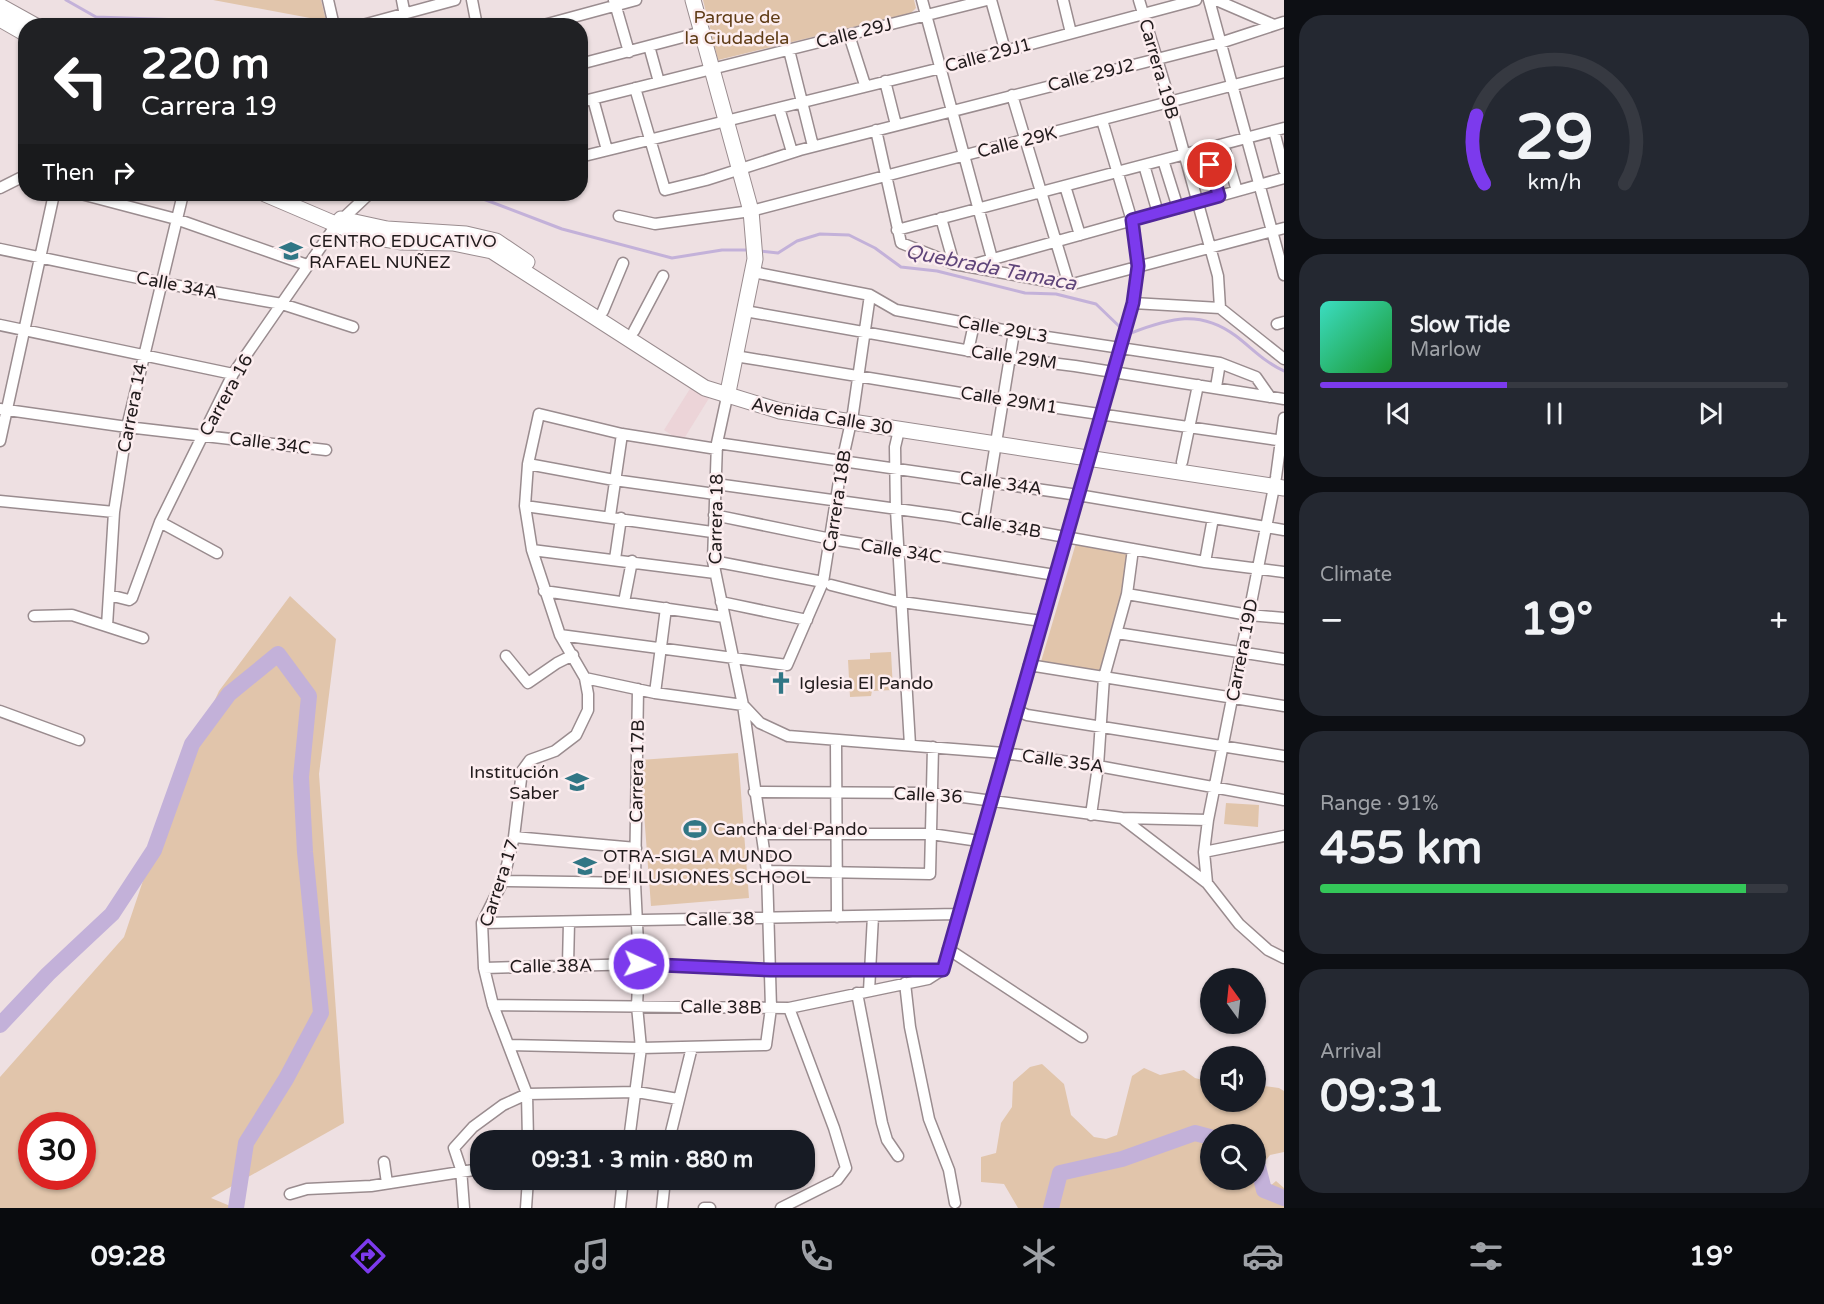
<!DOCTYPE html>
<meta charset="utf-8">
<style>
:root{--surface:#171b24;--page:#242831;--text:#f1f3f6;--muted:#9ea1a6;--line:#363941;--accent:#7c3aed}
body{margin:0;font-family:"Varela Round",sans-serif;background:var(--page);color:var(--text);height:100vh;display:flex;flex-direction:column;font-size:22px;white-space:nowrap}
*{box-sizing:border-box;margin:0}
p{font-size:20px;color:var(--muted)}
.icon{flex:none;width:33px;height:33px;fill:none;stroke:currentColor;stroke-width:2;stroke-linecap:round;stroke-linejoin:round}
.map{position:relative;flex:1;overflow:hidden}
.panel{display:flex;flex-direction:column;gap:15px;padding:15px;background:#0d0f14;width:540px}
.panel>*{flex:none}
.banner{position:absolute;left:18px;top:18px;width:570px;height:183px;border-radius:24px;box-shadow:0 2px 4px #0004;background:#202124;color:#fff;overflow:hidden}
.needle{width:39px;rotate:345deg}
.controls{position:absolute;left:1200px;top:968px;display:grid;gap:12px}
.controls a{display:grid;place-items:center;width:66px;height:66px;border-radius:50%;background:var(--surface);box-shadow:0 2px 4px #0004;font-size:30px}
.speed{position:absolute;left:18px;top:1112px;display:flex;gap:12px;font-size:30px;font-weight:700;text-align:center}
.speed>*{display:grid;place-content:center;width:78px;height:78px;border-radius:50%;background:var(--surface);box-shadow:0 2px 4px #0004;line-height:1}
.speed .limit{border:9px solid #d22;background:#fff;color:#111}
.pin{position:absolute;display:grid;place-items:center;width:51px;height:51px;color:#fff;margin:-26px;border:3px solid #fff;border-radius:50%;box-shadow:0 2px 6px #0007}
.me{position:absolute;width:66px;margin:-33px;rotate:93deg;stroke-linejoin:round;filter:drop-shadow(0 0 4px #0008)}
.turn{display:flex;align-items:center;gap:21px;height:126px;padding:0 24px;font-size:27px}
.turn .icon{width:78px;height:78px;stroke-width:2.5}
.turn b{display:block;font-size:42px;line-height:51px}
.then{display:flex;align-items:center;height:57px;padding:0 24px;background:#0003;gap:12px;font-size:22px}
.big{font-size:45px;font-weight:800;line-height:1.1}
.panel .tile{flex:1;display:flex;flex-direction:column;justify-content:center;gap:9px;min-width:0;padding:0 21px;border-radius:24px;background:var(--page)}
.panel .dial{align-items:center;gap:0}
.dial svg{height:156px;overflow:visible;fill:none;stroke:var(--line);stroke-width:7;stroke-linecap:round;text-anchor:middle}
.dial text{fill:var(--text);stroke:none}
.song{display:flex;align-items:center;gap:18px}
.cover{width:72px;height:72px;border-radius:9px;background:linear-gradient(135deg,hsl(170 70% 55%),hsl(130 70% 35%))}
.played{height:6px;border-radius:3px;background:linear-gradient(90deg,var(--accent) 40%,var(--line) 40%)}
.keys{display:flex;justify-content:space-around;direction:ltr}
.heat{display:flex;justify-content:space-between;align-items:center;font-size:33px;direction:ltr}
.charge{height:9px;border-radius:4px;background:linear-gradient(90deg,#34c759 91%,var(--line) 0)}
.trip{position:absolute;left:470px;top:1130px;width:345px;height:60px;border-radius:24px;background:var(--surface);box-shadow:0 2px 4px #0004;font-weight:800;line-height:60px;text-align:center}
.tab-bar{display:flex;height:96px;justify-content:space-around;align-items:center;background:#090b0e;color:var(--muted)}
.tab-bar .icon{width:42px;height:42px}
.tab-bar .on{color:var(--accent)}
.tab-bar b{font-size:27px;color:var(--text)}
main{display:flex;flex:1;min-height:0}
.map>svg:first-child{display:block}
.built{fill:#ecd4d8}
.green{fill:#e1c5ab;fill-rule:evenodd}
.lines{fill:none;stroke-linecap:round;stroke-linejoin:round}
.stream{stroke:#c3b1d9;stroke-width:3}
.river{stroke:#c3b1d9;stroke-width:16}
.street-casing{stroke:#9a8c8f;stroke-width:13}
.secondary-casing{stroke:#9a8c8f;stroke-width:17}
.street{stroke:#fff;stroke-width:10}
.secondary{stroke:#fff;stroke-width:15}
.route-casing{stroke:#51269a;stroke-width:15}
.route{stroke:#7c3aed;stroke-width:10}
.labels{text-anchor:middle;stroke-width:5;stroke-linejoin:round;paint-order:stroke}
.park-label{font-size:18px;fill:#5f3c16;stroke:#fcedef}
.street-label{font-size:18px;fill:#211b1c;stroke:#fcedef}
.poi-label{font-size:18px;fill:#211b1c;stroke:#fcedef;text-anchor:start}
.water-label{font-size:20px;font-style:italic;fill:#5f457a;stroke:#fcedef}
</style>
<main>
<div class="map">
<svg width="1284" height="1208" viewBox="0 0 1284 1208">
<rect width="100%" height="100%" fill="#eee0e2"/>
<path class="built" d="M693,384L711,395L682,442L664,430Z"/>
<path class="green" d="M213,0H321L326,21Z
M703,0H914L916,8L911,13L718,60Z
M1076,543L1132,555L1106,673L1040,665Z
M290,596L336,639L319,774L344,1123L211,1198L235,1208H0V1077L124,937L174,789L219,691ZM32,1125H82V1176H32Z
M891,652L893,690L872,691L871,696L850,697L848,660L870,659V653Z
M738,753L749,898L651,906L640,760Z
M1226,803L1259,805L1258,827L1224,824Z
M1042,1064L1064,1084L1071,1115L1094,1137L1106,1139L1117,1135L1132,1076L1144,1068L1160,1075L1184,1070L1195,1078L1210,1082V1101H1256V1085L1279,1088L1284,1091V1152L1270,1155L1256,1173V1134H1210V1179L1256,1177L1269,1187L1276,1181L1284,1188V1208H1018L1004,1184L981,1182V1157L996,1153L1001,1123L1012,1107L1013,1082L1030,1067Z"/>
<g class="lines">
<path class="stream" d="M66,0L96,17L183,20L200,26
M470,194L562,229L672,258L722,250H750
M759,251L778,253L797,241L820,234L849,235L875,248L901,267L937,271L1025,293L1056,294L1096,304L1122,329
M1128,332L1131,333C1170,318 1200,309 1236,336C1253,349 1263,361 1284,371"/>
<path class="river" d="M0,1025L48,974L112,914L154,850L192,744L229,694L278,654L309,696L301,777L305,852L321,1013L286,1079L246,1143L236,1208
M1256,1159L1264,1190L1284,1198
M1051,1208L1060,1173L1122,1159L1195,1133L1210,1137"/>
<g class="street-casing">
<path id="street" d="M328,0L334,26
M402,0L407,26
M472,0L477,26
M614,0L629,52
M922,0L994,266
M991,0L1005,50
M1063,0L1071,33
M1139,0L1170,102L1218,276L1220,308
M1209,0L1284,275
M1216,0L1274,25
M359,26L455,0
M540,26L636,0
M849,35L865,85
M649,46L659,82
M789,50L813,146
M580,64L702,32
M885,81L896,125
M635,88L665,190L706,180L800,150L1220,43L1284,22
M1012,95L1069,285
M593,99L607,150
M580,102L987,0
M779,108L792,152
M876,130L901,243L954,264L1069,285L1284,228
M1274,131L1284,170
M1223,144L1237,191
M1205,149L1219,196
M580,157L941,68L1196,0
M1163,160L1178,208
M1144,165L1158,213
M1065,186L1080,235
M0,188L26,175
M81,194L176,219L307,265
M619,216L655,224L751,211L1284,72
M941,218L954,264
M897,230L1284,128
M0,249L162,283L282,304L353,327
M968,266L1284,178
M753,272L870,295L896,310L1014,332L1220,363L1256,377L1270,397
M1133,303L1220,308L1284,359
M603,311L623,263
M745,311L1010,358L1075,366L1284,399
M1277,324L1284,322
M0,325L233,374
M634,331L663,276
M968,351L974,324
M735,356L1003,400L1284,441
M1216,387L1220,363
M0,409L127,427L326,450
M899,430L895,447L896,510L910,745
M0,441L54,194
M717,443L1078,495L1284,530
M1182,462L1198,385
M528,464L614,480L715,494
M716,484L948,516L1205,562L1284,572
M0,501L114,512
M525,506L712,532
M714,515L831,539L1055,575
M610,516L622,434
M160,522L217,553
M983,523L1014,332
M532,550L715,573
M615,559L621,518
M713,561L823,582
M1205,562L1213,518
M831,585L894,601L1042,621
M544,591L724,617
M1127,594L1249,615L1284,618
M109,595L129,600L132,598L160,522L233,374L336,225L369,194
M624,602L632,561
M721,602L807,620
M34,616L72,615L143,638
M107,626L114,512L127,427L183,194
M1117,633L1284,659
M560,635L787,665L823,582L842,462L853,413L870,295
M506,656L528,683L557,663L573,655
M1029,665L1284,706
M585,678L655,693L743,705L760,723L788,736L1004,753L1098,766L1284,800
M655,693L666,608
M1016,710L1027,715L1284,756
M0,711L79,740
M836,740L837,917
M754,792L932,793L1122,818L1208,820
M1091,815L1098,766L1104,677L1127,594L1133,549
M1122,818L1207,883L1239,924L1268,950L1284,958
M762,834H931L979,841
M514,837L636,848
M1204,852L1284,836
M767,871L930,874L933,747
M503,881L635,883
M1207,883L1204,852L1208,820L1276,477L1284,418
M482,923L958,914
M948,949L1082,1037
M568,965L569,922
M484,968L639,964L770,970H943
M943,970L1133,303L1138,266L1132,221L1102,120
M905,983L910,1027L929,1119L949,1170L955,1203
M869,991L873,916
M857,993L882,1123L887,1140L898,1156
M493,1005L789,1008L928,979L942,970
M509,1045L641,1048L766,1045L771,1008L767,871L743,705L713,561L717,443L727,397
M528,1140L527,1094L493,1005L484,968L482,923L503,881L514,837L522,771L530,760L555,751L576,735L588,710V694L585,678L560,635L532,550L525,506L528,464L539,414L622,434L717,449
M629,1140L641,1048L637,1006L639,964L635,883L638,689
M669,1140L692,1047
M384,1162L387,1183
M290,1194L307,1189L371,1186L480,1169
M464,1208L461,1169L454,1148L473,1127L503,1105L527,1094L637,1092L678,1099
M526,1208L528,1179
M620,1208L623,1179
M662,1208L665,1179
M704,1208H710
M781,1208L837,1180L846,1168L834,1128L789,1008"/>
</g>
<g class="secondary-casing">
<path id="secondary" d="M693,0L751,211L755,259L727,397
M0,6L36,26
M0,19L26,34
M265,194L361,235L402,242L453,243L492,251L705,388L780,411L1284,488
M341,219L387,229L466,234L496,241L527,262"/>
</g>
<use href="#street" class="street"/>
<use href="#secondary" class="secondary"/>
</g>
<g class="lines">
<g class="route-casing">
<path id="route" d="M639,964L770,970H943L1133,303L1138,266L1132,220L1219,196L1210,165"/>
</g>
<use href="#route" class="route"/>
</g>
<defs>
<g id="school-bare" transform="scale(1.8)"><path d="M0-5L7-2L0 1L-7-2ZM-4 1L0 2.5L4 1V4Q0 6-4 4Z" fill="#317685" stroke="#fcedef" stroke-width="2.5" paint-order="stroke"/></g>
<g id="church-bare" transform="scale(1.8)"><path d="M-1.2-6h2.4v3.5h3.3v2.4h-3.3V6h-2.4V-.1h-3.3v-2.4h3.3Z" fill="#317685" stroke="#fcedef" stroke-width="2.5" paint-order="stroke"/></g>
<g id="stadium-bare" transform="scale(1.8)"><path d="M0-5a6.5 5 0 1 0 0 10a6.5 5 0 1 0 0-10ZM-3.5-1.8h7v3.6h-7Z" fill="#317685" stroke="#fcedef" stroke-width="2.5" paint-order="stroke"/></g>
</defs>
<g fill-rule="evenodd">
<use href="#school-bare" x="291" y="251"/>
<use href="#church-bare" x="781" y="683"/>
<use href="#school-bare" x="577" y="782"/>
<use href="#stadium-bare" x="695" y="829"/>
<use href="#school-bare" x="585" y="866"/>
</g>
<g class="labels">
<g class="park-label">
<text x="737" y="23">Parque de<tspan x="737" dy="21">la Ciudadela</tspan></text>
</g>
<g class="street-label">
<text transform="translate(854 33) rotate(-14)" y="6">Calle 29J</text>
<text transform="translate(988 55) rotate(-15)" y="6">Calle 29J1</text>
<text transform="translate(1159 69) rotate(74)" y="6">Carrera 19B</text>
<text transform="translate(1091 75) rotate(-14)" y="6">Calle 29J2</text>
<text transform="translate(1017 142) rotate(-14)" y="6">Calle 29K</text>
<text transform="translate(177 285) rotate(11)" y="6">Calle 34A</text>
<text transform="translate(1003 329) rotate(10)" y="6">Calle 29L3</text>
<text transform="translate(1014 357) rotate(8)" y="6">Calle 29M</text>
<text transform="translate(226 395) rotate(-61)" y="6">Carrera 16</text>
<text transform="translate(1009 400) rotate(9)" y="6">Calle 29M1</text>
<text transform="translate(132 408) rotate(-79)" y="6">Carrera 14</text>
<text transform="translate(822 416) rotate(10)" y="6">Avenida Calle 30</text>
<text transform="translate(270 443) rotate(7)" y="6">Calle 34C</text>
<text transform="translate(1001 483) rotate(8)" y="6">Calle 34A</text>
<text transform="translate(837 501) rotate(-81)" y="6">Carrera 18B</text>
<text transform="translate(716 519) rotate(-89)" y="6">Carrera 18</text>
<text transform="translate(1001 525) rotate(10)" y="6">Calle 34B</text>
<text transform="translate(901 551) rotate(9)" y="6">Calle 34C</text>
<text transform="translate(1242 650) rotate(-79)" y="6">Carrera 19D</text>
<text transform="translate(1063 761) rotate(8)" y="6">Calle 35A</text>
<text transform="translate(637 771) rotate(-89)" y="6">Carrera 17B</text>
<text transform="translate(928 795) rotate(3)" y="6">Calle 36</text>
<text transform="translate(499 883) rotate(-72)" y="6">Carrera 17</text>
<text transform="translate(720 919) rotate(-1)" y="6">Calle 38</text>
<text transform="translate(551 966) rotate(-1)" y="6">Calle 38A</text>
<text transform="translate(721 1007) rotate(1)" y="6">Calle 38B</text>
</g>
<g class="poi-label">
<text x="309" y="247">CENTRO EDUCATIVO<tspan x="309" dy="21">RAFAEL NUÑEZ</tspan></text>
<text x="799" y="689">Iglesia El Pando</text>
<text x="559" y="778" text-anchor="end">Institución<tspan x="559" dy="21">Saber</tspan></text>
<text x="713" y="835">Cancha del Pando</text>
<text x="603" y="862">OTRA-SIGLA MUNDO<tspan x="603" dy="21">DE ILUSIONES SCHOOL</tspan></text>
</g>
<g class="water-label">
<text transform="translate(991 267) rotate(11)" y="7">Quebrada Tamaca</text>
</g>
</g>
</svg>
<div class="controls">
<a><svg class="needle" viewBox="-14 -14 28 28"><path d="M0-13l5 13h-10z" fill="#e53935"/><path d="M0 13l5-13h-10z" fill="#9ea1a6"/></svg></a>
<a><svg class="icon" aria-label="sound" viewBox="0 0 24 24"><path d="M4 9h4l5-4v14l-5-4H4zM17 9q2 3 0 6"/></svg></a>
<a><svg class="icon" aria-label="search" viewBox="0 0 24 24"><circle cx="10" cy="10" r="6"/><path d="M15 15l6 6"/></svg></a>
</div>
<div class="speed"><div class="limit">30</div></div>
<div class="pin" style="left:1210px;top:165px;background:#d93025"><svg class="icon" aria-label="arrive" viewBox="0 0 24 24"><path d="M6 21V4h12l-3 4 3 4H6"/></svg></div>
<svg class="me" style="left:639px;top:964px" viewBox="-20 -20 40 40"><circle r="17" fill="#7c3aed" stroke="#fff" stroke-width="3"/><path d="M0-11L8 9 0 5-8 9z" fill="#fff"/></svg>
<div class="trip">09:31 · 3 min · 880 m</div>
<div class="banner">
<div class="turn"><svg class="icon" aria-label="left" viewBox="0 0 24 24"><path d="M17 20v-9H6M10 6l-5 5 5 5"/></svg><div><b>220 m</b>Carrera 19</div></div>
<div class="then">Then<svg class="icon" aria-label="right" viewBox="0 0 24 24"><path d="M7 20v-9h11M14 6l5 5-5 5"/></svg></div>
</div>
</div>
<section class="panel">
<div class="tile dial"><svg viewBox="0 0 100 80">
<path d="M14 69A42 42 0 1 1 86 69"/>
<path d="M14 69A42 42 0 0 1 10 34" stroke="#7c3aed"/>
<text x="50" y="56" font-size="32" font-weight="700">29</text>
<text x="50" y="72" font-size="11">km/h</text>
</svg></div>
<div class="tile">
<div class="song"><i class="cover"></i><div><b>Slow Tide</b><p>Marlow</p></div></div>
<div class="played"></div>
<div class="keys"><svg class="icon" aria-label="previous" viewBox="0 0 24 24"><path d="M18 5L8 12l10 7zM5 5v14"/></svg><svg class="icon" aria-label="pause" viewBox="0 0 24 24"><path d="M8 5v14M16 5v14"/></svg><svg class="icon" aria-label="next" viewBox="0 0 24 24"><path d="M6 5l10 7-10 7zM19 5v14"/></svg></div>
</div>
<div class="tile"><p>Climate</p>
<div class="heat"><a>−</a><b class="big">19°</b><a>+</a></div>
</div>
<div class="tile"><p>Range · 91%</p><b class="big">455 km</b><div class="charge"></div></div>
<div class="tile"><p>Arrival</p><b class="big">09:31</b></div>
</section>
</main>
<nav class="tab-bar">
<b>09:28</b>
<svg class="icon on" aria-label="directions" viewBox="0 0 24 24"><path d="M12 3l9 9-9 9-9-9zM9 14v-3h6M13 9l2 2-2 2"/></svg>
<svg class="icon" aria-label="music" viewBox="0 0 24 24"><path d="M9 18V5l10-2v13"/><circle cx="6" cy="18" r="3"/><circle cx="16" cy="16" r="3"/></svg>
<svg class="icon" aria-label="phone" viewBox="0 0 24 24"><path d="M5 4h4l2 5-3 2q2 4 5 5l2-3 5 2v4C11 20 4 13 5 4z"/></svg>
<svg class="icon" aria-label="climate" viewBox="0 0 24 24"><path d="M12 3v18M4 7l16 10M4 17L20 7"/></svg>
<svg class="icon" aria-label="car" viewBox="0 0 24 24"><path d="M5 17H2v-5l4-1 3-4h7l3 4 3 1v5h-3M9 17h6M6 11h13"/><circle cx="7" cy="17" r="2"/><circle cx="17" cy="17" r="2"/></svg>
<svg class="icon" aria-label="filters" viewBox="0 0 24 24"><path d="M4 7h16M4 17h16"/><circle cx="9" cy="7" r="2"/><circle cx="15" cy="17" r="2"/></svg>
<b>19°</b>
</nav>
